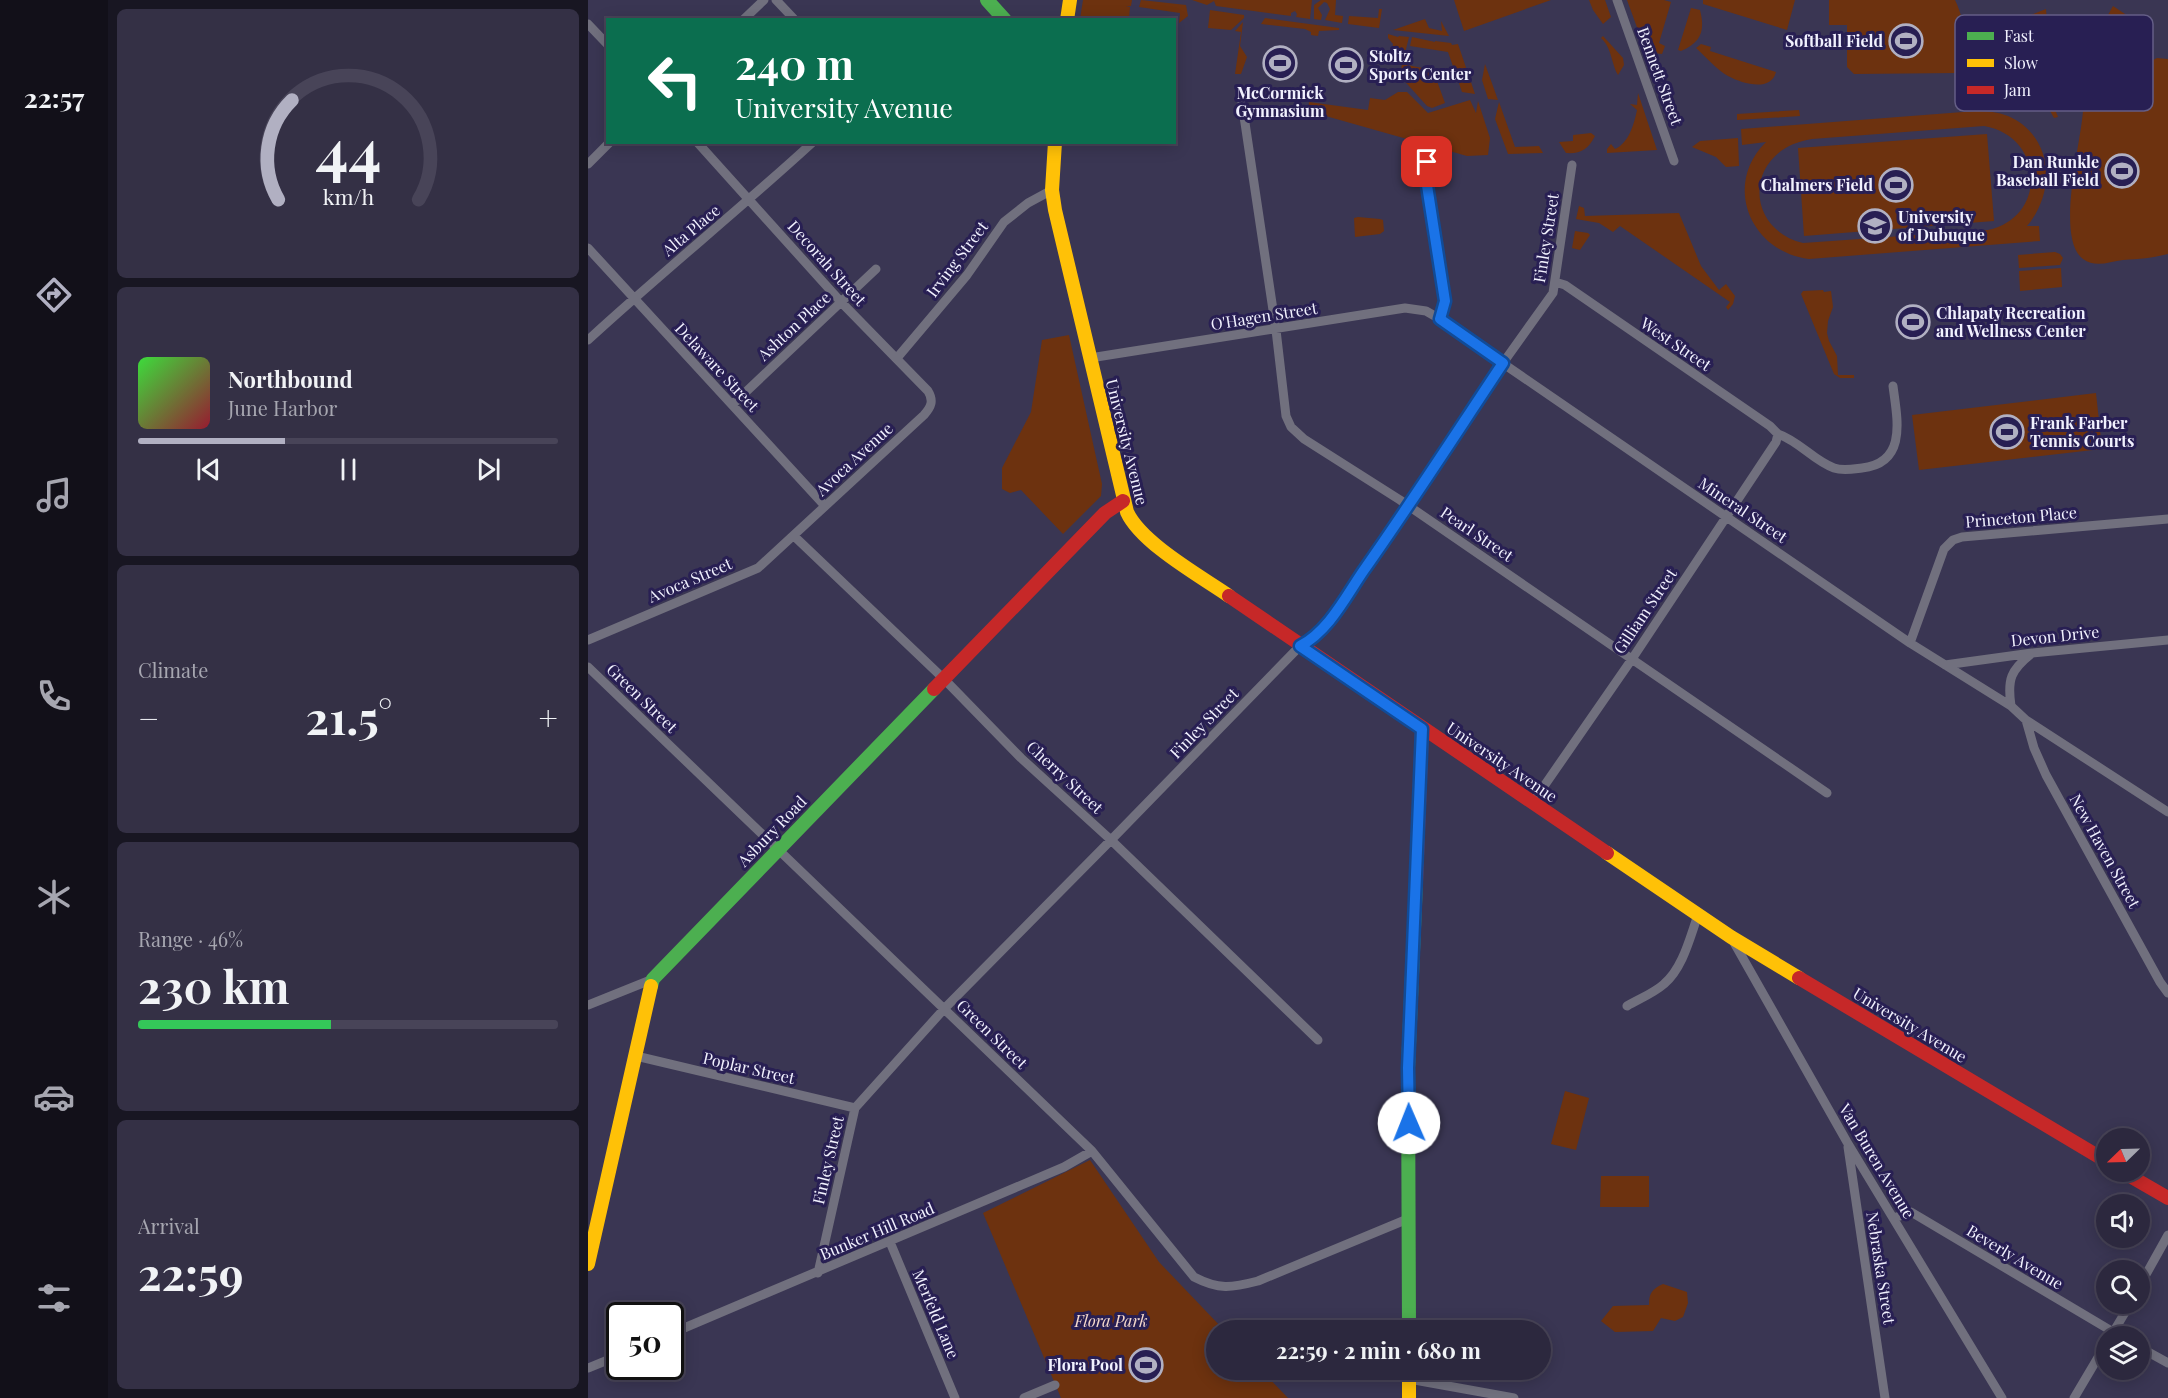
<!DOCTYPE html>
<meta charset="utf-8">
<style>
:root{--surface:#2c283e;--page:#343045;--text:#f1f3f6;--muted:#a6a6b0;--line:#484458;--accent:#b1b0c2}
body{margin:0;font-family:"Playfair Display",serif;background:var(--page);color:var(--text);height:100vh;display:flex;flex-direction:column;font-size:22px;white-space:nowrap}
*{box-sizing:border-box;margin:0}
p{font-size:20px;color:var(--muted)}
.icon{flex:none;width:33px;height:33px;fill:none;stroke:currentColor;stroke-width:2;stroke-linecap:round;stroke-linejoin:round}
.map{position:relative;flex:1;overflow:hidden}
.drawer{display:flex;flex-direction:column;gap:9px;padding:9px;background:#181622;width:480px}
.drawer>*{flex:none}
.hud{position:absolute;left:18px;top:18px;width:570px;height:126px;border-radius:0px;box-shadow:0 3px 15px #0003,0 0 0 2px var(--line);background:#0b6e4f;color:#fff;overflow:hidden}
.needle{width:39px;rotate:247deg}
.controls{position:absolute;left:1508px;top:1128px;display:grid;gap:12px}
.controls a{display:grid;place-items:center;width:54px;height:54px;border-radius:50%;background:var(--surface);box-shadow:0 3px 15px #0003,0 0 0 2px var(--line);font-size:30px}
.speed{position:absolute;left:18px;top:1302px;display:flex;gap:12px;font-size:30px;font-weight:700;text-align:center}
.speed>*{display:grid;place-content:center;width:78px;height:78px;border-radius:50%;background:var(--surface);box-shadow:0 3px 15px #0003,0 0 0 2px var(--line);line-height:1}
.speed .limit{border:3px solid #111;border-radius:9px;background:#fff;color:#111}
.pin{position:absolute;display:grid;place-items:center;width:51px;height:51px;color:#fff;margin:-26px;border-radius:12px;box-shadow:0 3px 9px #0006}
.me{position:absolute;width:66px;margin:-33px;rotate:359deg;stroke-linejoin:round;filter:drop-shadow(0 0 4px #0008)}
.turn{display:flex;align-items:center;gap:21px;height:126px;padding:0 30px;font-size:27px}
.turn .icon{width:78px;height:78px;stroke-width:2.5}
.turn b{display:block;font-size:42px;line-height:51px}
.big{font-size:45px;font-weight:700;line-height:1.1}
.drawer .tile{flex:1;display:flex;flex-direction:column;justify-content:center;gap:9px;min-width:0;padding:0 21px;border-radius:9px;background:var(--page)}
.drawer .dial{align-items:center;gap:0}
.dial svg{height:156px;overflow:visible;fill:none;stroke:var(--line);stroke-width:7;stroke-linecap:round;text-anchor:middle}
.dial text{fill:var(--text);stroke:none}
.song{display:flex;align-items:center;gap:18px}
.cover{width:72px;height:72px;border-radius:9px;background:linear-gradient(135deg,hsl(120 70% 55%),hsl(350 70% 35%))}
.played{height:6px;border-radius:3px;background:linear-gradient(90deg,var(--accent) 35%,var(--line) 35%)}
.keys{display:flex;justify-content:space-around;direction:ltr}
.heat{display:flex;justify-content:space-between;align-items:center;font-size:33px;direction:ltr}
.charge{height:9px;border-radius:4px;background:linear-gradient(90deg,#34c759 46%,var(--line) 0)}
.trip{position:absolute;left:618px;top:1320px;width:345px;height:60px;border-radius:30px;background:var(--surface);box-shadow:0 3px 15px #0003,0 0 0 2px var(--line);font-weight:700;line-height:60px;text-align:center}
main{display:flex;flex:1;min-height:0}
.dock{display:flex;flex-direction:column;width:108px;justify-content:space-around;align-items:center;background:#121019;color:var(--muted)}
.dock .icon{width:42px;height:42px}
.dock .selected{color:var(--accent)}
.dock b{font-size:27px;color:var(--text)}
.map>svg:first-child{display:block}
.green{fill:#6d320f;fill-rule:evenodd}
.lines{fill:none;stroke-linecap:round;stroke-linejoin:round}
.street{stroke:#71707e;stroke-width:9}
.fast{stroke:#4caf50;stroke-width:14}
.slow{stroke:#ffc107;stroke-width:14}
.jam{stroke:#c62828;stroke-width:14}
.route-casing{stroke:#114b97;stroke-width:15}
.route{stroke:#1a73e8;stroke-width:10}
.labels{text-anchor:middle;stroke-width:6;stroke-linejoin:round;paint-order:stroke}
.poi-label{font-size:16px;font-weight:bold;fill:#f1f1fe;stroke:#281f53;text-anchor:end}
.street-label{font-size:16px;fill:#f1f1fe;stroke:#281f53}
.park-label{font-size:16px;font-style:italic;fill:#f7dbcd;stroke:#281f53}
.key{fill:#281f53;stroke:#645e86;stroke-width:1.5}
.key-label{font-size:16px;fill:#f1f1fe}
</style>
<main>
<nav class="dock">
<b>22:57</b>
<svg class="icon selected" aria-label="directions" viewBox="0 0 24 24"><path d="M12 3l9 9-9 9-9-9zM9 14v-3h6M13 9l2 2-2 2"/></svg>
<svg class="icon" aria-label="music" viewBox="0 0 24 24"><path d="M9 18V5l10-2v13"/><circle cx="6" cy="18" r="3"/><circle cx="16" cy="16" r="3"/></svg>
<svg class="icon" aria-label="phone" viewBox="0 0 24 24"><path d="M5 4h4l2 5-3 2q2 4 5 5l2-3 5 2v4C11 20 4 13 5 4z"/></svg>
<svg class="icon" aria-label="climate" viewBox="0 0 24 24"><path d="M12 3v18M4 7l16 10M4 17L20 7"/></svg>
<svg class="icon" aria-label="car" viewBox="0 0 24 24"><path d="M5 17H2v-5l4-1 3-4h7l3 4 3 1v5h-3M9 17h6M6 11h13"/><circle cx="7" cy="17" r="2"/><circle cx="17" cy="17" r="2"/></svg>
<svg class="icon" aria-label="filters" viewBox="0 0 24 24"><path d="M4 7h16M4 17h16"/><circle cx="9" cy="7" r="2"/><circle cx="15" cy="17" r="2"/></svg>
</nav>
<section class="drawer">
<div class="tile dial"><svg viewBox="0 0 100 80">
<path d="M14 69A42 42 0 1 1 86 69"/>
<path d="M14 69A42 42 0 0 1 21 18" stroke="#b1b0c2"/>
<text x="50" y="56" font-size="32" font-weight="700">44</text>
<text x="50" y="72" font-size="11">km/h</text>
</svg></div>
<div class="tile">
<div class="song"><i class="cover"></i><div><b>Northbound</b><p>June Harbor</p></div></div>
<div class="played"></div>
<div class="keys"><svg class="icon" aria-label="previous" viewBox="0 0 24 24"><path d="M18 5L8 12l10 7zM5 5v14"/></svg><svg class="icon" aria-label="pause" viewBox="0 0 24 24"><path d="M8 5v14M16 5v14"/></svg><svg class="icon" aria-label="next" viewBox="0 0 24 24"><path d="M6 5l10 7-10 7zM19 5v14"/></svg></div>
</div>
<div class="tile"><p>Climate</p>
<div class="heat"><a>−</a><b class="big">21.5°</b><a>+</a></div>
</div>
<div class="tile"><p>Range · 46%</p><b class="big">230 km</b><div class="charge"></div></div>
<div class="tile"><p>Arrival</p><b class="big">22:59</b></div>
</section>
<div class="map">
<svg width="1580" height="1398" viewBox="0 0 1580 1398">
<rect width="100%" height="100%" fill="#3a3653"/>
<path class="green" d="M495,0H544L543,6H538L542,7L541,19H492Z
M553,0L598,5L600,16L591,23L592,13L551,7Z
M604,0H724L722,19L708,17L709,14L707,11L703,13V16L628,6L626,1L619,5Z
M733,0H748L747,15L755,16L754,23L737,20L742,9L739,3L736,2L730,8L734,15L733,20L726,19V5Z
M866,0H963L876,31Z
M1001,0H1017L1023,17L1015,24L1005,10Z
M1039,0H1076L1083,2L1071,43L1077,46L1074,54L1058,52Z
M1115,0H1207L1199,30L1115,4Z
M1241,0H1367C1379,25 1379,47 1369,73L1266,74L1259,67V25H1241Z
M1525,6L1555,26L1554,31L1519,33L1520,15Z
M1103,8L1112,10C1117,30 1114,42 1093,51L1090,50Z
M791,9H794L791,28L760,24L761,16L790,18Z
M1458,9L1466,107L1470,117L1466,118L1461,109L1400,32Z
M622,10L656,15V18L643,30L620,28Z
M677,18L751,28V30L731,31L730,36L723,35V32L717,29L673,24Z
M837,19L841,28L854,31L853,21L861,36L805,30Z
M655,22L652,46L659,57L653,74H647L653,32L647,31Z
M800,34L810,37L811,36L821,37L817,53L810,51L806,55L809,62L802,61L805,44L800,38Z
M1015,36L1035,58L1036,65L1030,75C1023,63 1024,48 1013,38Z
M824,37L847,42V41L863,43L864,45L870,44L887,94L874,92L860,52L822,46Z
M1113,44L1123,47L1122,51L1188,72C1183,92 1155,84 1140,76C1128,69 1118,57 1108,48Z
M1569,58L1580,59V254C1564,258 1551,259 1535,260C1521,262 1507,268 1495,259C1467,238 1493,143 1495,111C1496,99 1495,87 1494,74L1545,70Z
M814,64L845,70L857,103L844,108L839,106L812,76Z
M897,64L910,100L900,99L894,80Z
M810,92H819L840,113L882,100L888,113L890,101L902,138L900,155L879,156L720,111L721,102L780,110L782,98L797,100Z
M1050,93L1069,150L1019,153V149L1023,144L1027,149C1041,143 1046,124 1049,110L1042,104L1049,105Z
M911,102L927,147L951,146L955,153L920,154L907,119Z
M1211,110L1212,116L1149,120V114Z
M1388,111C1399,111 1410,112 1420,116C1466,136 1468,192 1439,226H1451L1452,241L1221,259C1163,252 1134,185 1178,142L1154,145L1153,129ZM1396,126C1456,136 1460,217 1400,230L1215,243C1154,228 1157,149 1224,139Z
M1003,133L1007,136C1000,150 992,154 978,153L971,142L985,141V135Z
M1399,134L1406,221L1216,236L1210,148Z
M1150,138L1151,166L1138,167L1128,157L1104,147L1112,141Z
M991,206L996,208L997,216L1091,213L1113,266L1131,290L1138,284L1147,296L1145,304L1140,310L1138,307L1142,302L1032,226L1025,232L1011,223L988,219Z
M770,217L792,219L795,220L796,231L792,234L767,237L766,218Z
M987,231L1000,233L1002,235L992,250L984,248Z
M1467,252L1472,254L1475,258L1472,265L1431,268L1430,255Z
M1473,268L1474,287L1432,291L1431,271Z
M1235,290L1236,292L1243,291L1245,307L1240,321L1239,333L1241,341L1249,356L1250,375H1266V378H1252L1246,374L1213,294L1215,291Z
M481,335L514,484L513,496L475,534L433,490L422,493L414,489V468L443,412L454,340Z
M1508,393L1514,449L1331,470L1324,415Z
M977,1091L1001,1098L988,1150L963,1144Z
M502,1160L571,1262L636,1330H628V1370H673L700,1398H473L395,1213Z
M1013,1176H1061V1207H1012Z
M1075,1284L1099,1292L1100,1303L1095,1317L1087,1321L1073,1318L1065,1331L1027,1332L1013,1321L1025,1306L1061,1305C1061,1293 1064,1289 1075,1284Z"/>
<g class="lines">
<path class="street" d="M188,0L207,20
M1029,0L1086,161
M155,20L176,0
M0,24L20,45
M654,103L688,330L698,416L703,427L716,439L812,500L1239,793
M840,158L838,179L857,301L852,319L907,358L1322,643L1423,706L1438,720L1580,812
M0,164L22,142
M0,248L237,506
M967,282L977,285L1182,426L1190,434
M0,340C74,272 151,210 225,142
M309,358L379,275L416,222L440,203L464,190
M502,358L817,308L838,311L852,319
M144,405L288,269
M1190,434C1211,441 1226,461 1246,468C1255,471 1265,469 1274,468C1320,463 1309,418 1305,386
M206,536L357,680L433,758L523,840L730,1040
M0,640L170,568L336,415C343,407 346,401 340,391L253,302L109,142
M1322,643L1356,549L1365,540L1374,537L1580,519
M1357,665L1444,653L1580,640
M0,667L504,1151L606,1277C631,1290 643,1288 670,1281L822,1218
M1423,706C1419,679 1423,670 1443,654
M1438,720L1446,748L1458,775L1572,982L1580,993
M945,802L1044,659L1188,442L1190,434
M1144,939L1259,1142L1414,1398
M0,1005L65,979
M1039,1006C1051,999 1066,993 1076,984C1095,968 1102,937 1110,915
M48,1056L267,1108
M1260,1147L1297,1398
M1306,1218L1323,1212L1532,1336
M302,1242L367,1398
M230,1273L267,1108L356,1009L523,840L712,646L726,639L741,620L821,506L915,363L965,293L984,165
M1551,1287L1580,1235
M82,1334L476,1167L504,1151
M1523,1336L1542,1304
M1551,1347L1580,1363
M0,1368L32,1355
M821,1379L926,1398
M436,1398L467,1385
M1486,1398L1518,1344"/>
<path class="fast" d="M399,0L417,20
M63,986L65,979L346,689
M821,1330L820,1068L828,882"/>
<path class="slow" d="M479,20L482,0
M467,142L464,190L467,210L539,512C553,543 612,576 641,596
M1019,853L1143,937L1211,978
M0,1264L63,986
M821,1370V1398"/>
<path class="jam" d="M641,596L1019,853
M346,689L517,513L535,501
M828,882L834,729
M1211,978L1518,1161
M1535,1172L1580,1198"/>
</g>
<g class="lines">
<g class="route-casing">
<path id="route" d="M821,1123L820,1068L834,729L712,646C741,631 758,596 776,570C824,502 869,432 915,363L852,319L857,301L838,179L839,162"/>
</g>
<use href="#route" class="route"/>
</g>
<defs>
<g id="stadium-ring" transform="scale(1.725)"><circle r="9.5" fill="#281f53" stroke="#b1b0c2" stroke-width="1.5"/><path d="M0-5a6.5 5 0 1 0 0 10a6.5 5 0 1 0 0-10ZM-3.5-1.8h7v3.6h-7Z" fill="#b1b0c2"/></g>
<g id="university-ring" transform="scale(1.725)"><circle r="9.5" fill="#281f53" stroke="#b1b0c2" stroke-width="1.5"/><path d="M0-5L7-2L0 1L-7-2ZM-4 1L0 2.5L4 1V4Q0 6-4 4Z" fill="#b1b0c2"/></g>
</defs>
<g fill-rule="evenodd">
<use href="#stadium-ring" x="1318" y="41"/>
<use href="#stadium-ring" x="692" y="63"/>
<use href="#stadium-ring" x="758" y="65"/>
<use href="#stadium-ring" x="1534" y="171"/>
<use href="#stadium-ring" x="1308" y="185"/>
<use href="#university-ring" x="1287" y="226"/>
<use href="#stadium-ring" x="1325" y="322"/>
<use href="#stadium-ring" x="1419" y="432"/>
<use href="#stadium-ring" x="558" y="1365"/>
</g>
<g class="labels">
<g class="poi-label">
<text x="1295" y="47">Softball Field</text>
<text x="781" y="62" text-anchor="start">Stoltz<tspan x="781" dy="18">Sports Center</tspan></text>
<text x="692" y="99" text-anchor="middle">McCormick<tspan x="692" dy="18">Gymnasium</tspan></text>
<text x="1511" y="168">Dan Runkle<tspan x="1511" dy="18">Baseball Field</tspan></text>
<text x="1285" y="191">Chalmers Field</text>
<text x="1310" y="223" text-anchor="start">University<tspan x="1310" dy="18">of Dubuque</tspan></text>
<text x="1348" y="319" text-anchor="start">Chlapaty Recreation<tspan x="1348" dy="18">and Wellness Center</tspan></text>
<text x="1442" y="429" text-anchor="start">Frank Farber<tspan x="1442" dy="18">Tennis Courts</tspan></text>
<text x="535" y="1371">Flora Pool</text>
</g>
<g class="street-label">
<text transform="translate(1072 76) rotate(70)" y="6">Bennett Street</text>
<text transform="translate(103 230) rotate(-40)" y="6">Alta Place</text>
<text transform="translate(958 238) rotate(-81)" y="6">Finley Street</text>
<text transform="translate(369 259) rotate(-53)" y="6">Irving Street</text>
<text transform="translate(239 263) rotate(48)" y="6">Decorah Street</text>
<text transform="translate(676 316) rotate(-9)" y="6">O'Hagen Street</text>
<text transform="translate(206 326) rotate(-43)" y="6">Ashton Place</text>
<text transform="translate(1088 344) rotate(34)" y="6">West Street</text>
<text transform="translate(129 367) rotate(47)" y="6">Delaware Street</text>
<text transform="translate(539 442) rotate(76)" y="6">University Avenue</text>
<text transform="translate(266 459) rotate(-43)" y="6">Avoca Avenue</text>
<text transform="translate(1155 510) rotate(34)" y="6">Mineral Street</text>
<text transform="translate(1433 517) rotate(-5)" y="6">Princeton Place</text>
<text transform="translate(889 534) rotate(34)" y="6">Pearl Street</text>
<text transform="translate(102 580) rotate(-23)" y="6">Avoca Street</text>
<text transform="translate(1057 611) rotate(-56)" y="6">Gilliam Street</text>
<text transform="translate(1467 636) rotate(-6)" y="6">Devon Drive</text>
<text transform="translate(54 698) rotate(44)" y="6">Green Street</text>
<text transform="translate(616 723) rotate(-46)" y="6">Finley Street</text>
<text transform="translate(914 762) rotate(34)" y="6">University Avenue</text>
<text transform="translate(477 777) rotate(43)" y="6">Cherry Street</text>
<text transform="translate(184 831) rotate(-46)" y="6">Asbury Road</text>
<text transform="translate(1517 851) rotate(61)" y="6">New Haven Street</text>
<text transform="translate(1322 1025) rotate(31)" y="6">University Avenue</text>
<text transform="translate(404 1034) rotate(44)" y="6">Green Street</text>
<text transform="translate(161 1068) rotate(13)" y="6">Poplar Street</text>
<text transform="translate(240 1160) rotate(-77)" y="6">Finley Street</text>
<text transform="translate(1289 1161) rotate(59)" y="6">Van Buren Avenue</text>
<text transform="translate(289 1231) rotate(-23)" y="6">Bunker Hill Road</text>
<text transform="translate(1427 1257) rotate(31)" y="6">Beverly Avenue</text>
<text transform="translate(1293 1268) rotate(81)" y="6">Nebraska Street</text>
<text transform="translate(348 1314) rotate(67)" y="6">Merfeld Lane</text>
</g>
<g class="park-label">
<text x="523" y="1327">Flora Park</text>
</g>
</g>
<rect x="1367" y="15" width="198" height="96" rx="9" class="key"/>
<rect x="1379" y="32" width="27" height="8" fill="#4caf50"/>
<rect x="1379" y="59" width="27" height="8" fill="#ffc107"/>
<rect x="1379" y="86" width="27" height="8" fill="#c62828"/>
<g class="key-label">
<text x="1416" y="42">Fast</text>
<text x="1416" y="69">Slow</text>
<text x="1416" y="96">Jam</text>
</g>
</svg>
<div class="controls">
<a><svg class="needle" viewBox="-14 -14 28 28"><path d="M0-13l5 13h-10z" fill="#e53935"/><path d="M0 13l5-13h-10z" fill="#a6a6b0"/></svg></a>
<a><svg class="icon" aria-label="sound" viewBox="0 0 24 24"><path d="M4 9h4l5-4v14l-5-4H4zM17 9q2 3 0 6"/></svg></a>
<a><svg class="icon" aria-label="search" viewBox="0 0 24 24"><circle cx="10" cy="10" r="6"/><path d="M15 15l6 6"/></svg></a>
<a><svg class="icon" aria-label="layers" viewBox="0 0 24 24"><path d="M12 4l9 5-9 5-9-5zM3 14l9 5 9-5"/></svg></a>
</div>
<div class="speed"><div class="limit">50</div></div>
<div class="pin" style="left:839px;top:162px;background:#d93025"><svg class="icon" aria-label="arrive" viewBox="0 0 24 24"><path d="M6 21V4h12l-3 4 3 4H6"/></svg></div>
<svg class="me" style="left:821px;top:1123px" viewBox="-20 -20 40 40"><circle r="19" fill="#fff"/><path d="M0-13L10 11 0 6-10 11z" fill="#1a73e8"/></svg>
<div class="trip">22:59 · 2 min · 680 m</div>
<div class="hud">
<div class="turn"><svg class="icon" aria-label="left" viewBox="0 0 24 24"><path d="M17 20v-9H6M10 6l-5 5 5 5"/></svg><div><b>240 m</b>University Avenue</div></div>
</div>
</div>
</main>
